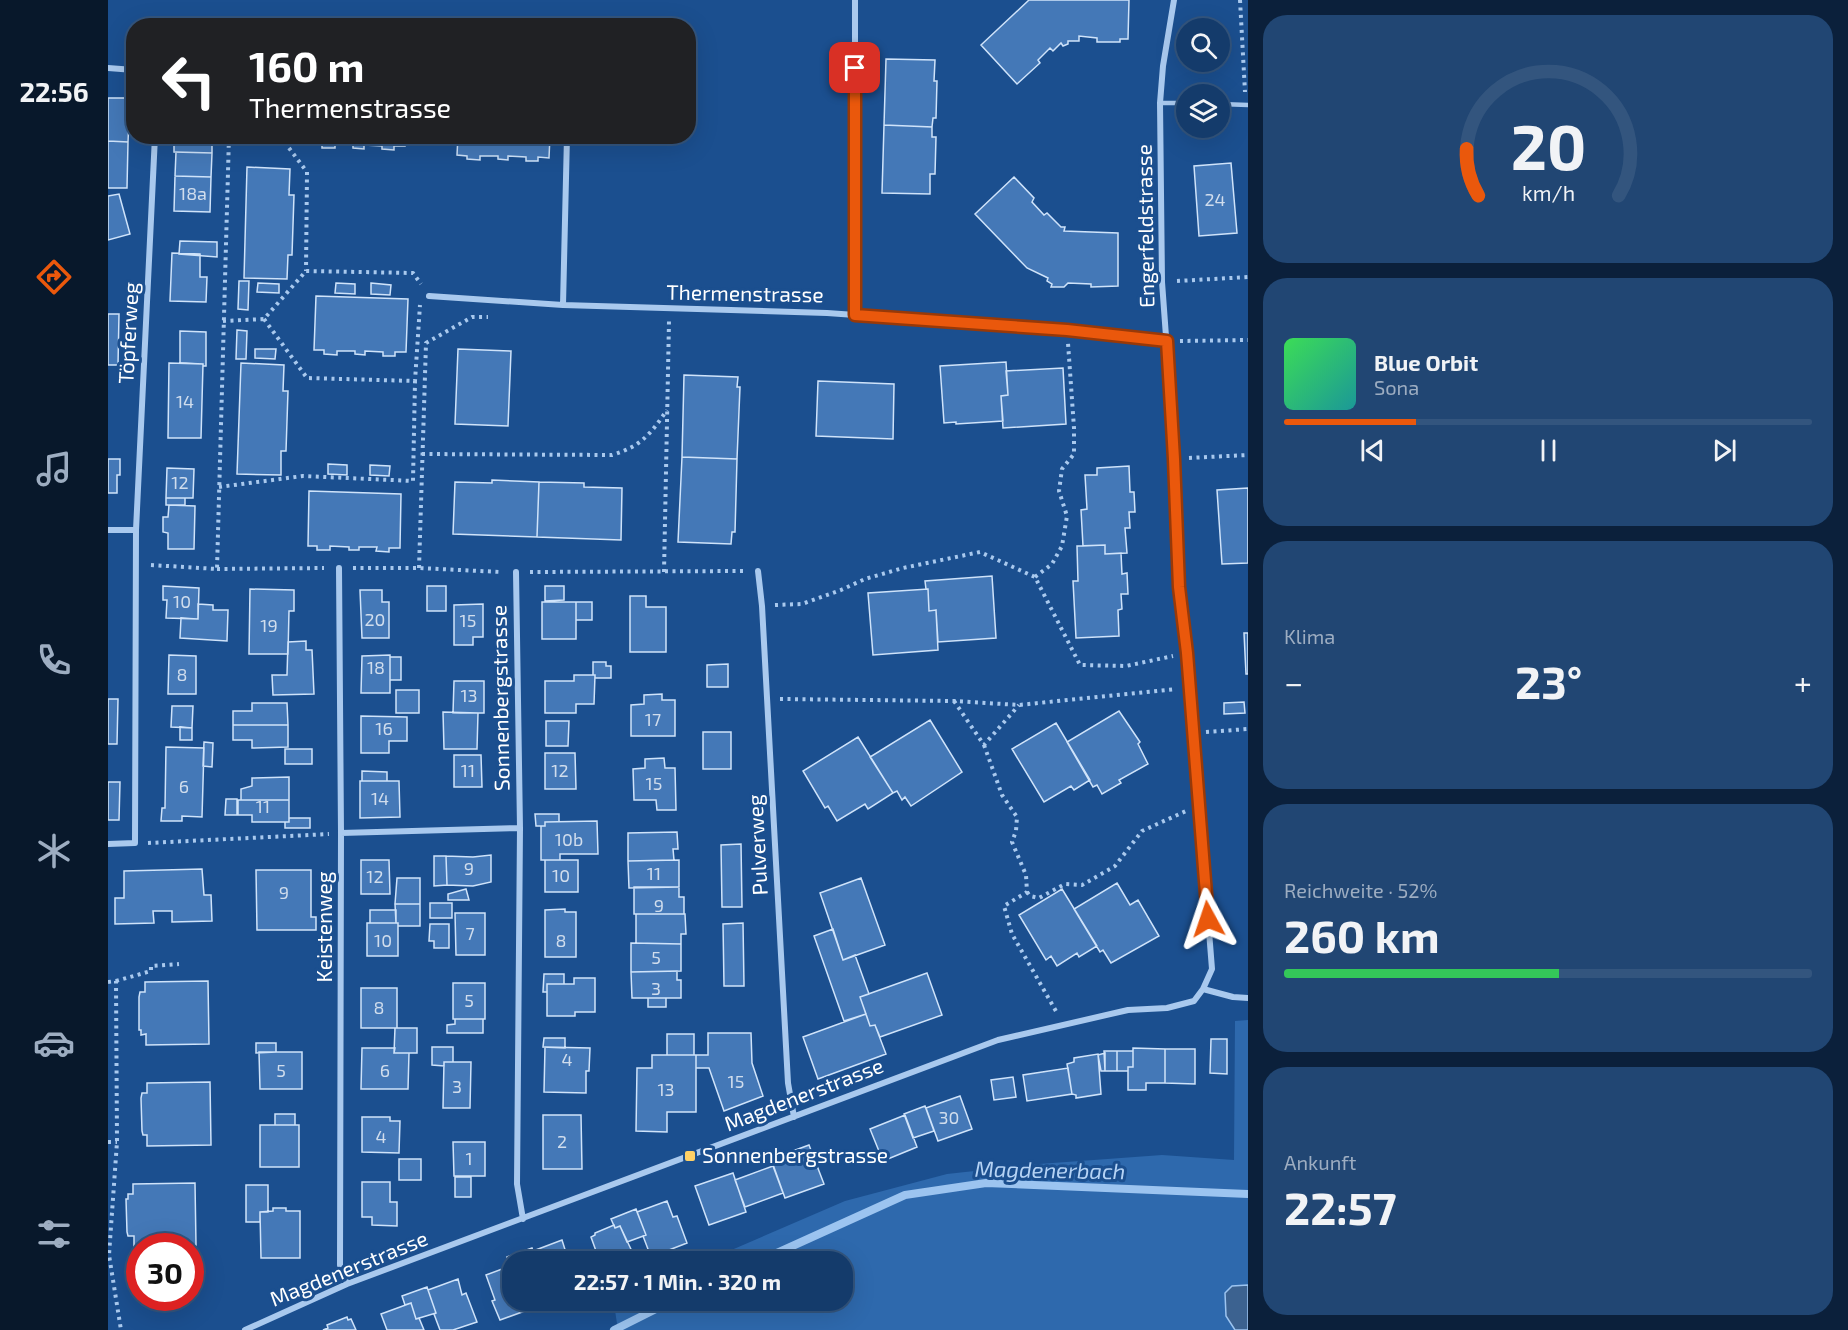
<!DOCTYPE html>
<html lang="de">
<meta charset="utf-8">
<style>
:root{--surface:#143b6b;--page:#214673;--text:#f1f3f6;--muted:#9dadc1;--line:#33557e;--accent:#ea580c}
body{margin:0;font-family:"Exo 2",sans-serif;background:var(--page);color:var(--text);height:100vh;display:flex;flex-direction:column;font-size:22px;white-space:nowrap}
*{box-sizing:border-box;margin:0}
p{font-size:20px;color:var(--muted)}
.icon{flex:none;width:33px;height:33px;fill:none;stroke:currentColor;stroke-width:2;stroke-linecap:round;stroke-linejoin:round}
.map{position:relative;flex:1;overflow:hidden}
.drawer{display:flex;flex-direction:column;gap:15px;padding:15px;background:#0b203b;width:600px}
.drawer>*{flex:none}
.top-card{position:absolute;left:18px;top:18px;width:570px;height:126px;border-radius:24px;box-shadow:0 6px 24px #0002,0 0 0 2px var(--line);background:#202124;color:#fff;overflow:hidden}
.fabs{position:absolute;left:1068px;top:18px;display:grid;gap:12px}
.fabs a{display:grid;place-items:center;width:54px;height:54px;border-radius:50%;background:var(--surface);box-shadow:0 6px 24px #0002,0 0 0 2px var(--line);font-size:30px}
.speed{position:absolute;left:18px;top:1233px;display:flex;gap:12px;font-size:30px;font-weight:700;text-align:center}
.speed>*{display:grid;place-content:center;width:78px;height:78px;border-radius:50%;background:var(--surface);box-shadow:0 6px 24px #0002,0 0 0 2px var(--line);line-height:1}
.speed .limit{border:9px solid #d22;background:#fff;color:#111}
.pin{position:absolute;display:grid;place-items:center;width:51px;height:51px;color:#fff;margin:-26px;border-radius:12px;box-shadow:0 3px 9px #0006}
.me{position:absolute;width:66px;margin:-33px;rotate:355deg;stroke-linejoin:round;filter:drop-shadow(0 0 4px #0008)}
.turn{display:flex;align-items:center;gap:21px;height:126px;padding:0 24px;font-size:27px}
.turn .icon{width:78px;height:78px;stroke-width:2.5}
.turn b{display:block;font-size:42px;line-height:51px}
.big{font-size:45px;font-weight:700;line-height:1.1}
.drawer .widget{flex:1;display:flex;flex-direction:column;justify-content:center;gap:9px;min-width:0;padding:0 21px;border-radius:24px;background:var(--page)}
.drawer .dial{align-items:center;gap:0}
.dial svg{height:156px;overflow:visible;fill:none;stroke:var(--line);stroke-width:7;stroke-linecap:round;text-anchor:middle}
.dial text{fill:var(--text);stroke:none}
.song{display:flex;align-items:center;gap:18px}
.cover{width:72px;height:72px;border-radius:9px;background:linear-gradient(135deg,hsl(130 70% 55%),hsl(180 70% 35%))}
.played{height:6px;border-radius:3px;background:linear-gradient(90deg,var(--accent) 25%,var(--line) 25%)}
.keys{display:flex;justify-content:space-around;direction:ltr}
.heat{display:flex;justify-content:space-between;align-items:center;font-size:33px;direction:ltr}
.charge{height:9px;border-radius:4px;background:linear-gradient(90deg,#34c759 52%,var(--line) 0)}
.trip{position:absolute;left:394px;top:1251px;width:351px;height:60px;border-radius:24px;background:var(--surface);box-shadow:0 6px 24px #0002,0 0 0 2px var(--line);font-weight:700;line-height:60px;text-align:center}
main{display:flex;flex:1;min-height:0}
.tab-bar{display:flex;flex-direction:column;width:108px;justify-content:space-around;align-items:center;background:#08182b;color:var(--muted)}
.tab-bar .icon{width:42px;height:42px}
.tab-bar .active{color:var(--accent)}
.tab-bar b{font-size:27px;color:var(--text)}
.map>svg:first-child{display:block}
.green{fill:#2e69ad}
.water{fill:#3c6290;stroke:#9cc4f0;stroke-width:1.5}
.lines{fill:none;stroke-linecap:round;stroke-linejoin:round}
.stream{stroke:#9cc4f0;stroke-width:8}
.building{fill:#4478b7;stroke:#cfe3fa;stroke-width:1.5}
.path{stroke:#a9c9ee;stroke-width:4;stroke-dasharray:3 4.5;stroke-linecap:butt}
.service{stroke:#a9c9ee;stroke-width:4.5}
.minor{stroke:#a9c9ee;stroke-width:6}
.route-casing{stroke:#983908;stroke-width:15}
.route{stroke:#ea580c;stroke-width:10}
.poi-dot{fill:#ffd166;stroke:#1b4f8f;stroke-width:2}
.labels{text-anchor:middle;stroke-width:6;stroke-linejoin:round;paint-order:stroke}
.number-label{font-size:18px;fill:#d0dded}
.street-label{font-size:21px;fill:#fff;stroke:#1b4f8f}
.poi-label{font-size:21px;fill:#fff;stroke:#1b4f8f;text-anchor:start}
.water-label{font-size:22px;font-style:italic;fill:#b5d3f5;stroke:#1b4f8f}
</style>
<main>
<nav class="tab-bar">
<b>22:56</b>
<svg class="icon active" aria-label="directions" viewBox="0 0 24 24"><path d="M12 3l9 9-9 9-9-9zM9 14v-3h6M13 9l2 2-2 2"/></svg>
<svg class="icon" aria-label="music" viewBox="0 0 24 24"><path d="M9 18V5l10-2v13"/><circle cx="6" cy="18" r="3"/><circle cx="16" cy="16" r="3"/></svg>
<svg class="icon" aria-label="phone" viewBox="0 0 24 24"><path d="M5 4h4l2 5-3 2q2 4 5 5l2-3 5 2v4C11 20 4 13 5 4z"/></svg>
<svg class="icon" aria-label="climate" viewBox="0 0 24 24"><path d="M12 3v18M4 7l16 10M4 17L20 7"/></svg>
<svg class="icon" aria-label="car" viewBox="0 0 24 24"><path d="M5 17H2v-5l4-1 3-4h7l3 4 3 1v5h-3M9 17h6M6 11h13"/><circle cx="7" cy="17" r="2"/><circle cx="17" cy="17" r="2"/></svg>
<svg class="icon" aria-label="filters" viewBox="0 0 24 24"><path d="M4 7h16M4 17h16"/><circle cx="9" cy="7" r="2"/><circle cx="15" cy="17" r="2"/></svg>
</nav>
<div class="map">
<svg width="1140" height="1330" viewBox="0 0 1140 1330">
<rect width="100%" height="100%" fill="#1b4f8f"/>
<path class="green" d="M1140,1020V1330H510L506,1304L513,1300H735V1262L598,1261L737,1201L839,1174L931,1164L1054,1155L1126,1160L1127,1021Z"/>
<path class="water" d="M1140,1285V1330H1127L1118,1316L1117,1293L1124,1286Z"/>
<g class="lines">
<path class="stream" d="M649,1262L797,1195L878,1183L1140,1194
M506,1330L566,1300"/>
</g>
<path class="building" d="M921,0H1021L1020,39H1012V42H989V38L971,36V41H960V44L955,46L953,43L945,51L942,48L930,60L932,63L909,84L873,45Z
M778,59L827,60L826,81H829L828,118H825L824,127L776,125Z
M0,98H22L20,142L0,141Z
M776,125L824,127V137H828L827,174H822V194L774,193Z
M66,136H104V153L66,152Z
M205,136H297V146H286V150L274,149V146L256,145V149L245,148V145L227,144V148H214V144H204Z
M350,136H442L441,158L430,157V161H418V157L400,156V160L390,159V156H372V160L359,159V156L349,155Z
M0,141L20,142L19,188H0Z
M68,152L104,153L103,177L67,176Z
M1123,163L1129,233L1091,236L1086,166Z
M139,167L182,169L181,195H186L184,255H180L179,279L136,278Z
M67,176L103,177L102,212L66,211Z
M906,177L926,198L924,202L936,215L939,213L953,227H957L956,231L1010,233V286L983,287V284L960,283L956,287H943L944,284L939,281L940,278L919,268L867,214Z
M11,194L22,234L0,240V196Z
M72,241L109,242V257L71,254Z
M64,253L92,254V277H99L98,302L62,301Z
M131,281H141L140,310L130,309Z
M150,283L171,284V293L149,292Z
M228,283L247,284V294L227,293Z
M263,283L283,285L282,295L263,294Z
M208,296L300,299L298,352H287V356H275V352L257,351V355L247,354V351H229V355L216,354V350H206Z
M0,314H11L10,365H0Z
M129,330L139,331L138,359H128Z
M72,331L98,332V366H95V364L72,363Z
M147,349H168L167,359L147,358Z
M350,349L403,351L400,426L347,424Z
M898,362L900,395L893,396L895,421L848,424V422L836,423L832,366Z
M61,363L95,364L93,438H60Z
M133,363L176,365L175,391H180L178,451H173V475L129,474Z
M955,368L958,424L895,428L893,396L900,395L898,371Z
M576,375L630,377L629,387H632L629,459L574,457Z
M710,381L786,384L785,439L708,436Z
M574,457L629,459L627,532H624L623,544L570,542Z
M0,459H12V475H9V493H0Z
M220,464L239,465V475L220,474Z
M262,465L282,466L281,476L262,475Z
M1021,466L1022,492H1026L1027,512H1021L1022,528H1017L1019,553L997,554V545L975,546L973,510L979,509L977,475H989V468Z
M59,468L86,469L85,498H58Z
M384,480L431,482L429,537L345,534L347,482L384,483Z
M431,482L476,483V487L514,488L513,540L429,537Z
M1140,488V563L1114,564L1109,490Z
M201,491L293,494L292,548H281V552L268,551L269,547H251V550H241V547L222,546V550H209V546H200Z
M58,498H77V505H58Z
M61,505L87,506L86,549H60V533L55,532V517H60Z
M997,545V554L1013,553L1014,574L1019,573L1020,594H1013L1014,609L1010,610L1011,636L968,638L965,581H970L969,546Z
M884,576L888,638L830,642L828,610L821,611L820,589H818L817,581Z
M55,586L91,588L90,619L58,618L59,600H55Z
M319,586H338V611H319Z
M437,586H456V600L437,601Z
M142,589L186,590V611H181L180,654H141Z
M820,589L821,611L828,610L830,650L765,655L760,593Z
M252,590H274V602H281V638H254Z
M522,596H538V607H558V652H522Z
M434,602H468V639H434Z
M468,602H484V620H468Z
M90,604L105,605V610H120L119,641L72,638L73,618L90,619Z
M375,604V637H365V645H346V605Z
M1136,633H1140V674H1138Z
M198,641V650H204L206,694L165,695L164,675H179L180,642Z
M61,655L88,656V694H60Z
M282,655V693H253L254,656Z
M282,657H293V680H282Z
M485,662H498V666H503V678H487V675H485Z
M620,664V687H599V665Z
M466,675H487L486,704H468V713H437V681H466Z
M346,681H376V713H345Z
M288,690H311V713H288Z
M554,694V700H567V736H523V705L536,704V695Z
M0,699H10L9,744H0Z
M1136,702L1137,713L1116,714V703Z
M144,703H179L180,725H125V711H144Z
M64,706H85L84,728L63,727Z
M1011,711L1032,742L1030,744L1040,764L1011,780L1013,783L994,794L989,785L985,787L959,742Z
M335,712L370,713L369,749H336Z
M253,716L299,717V741H281V753H253Z
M822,720L854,772L803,806L797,797L794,800L789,791L785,793L762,757Z
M438,721H461L460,746H438Z
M948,723L982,780L966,790L963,786L936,802L904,749Z
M125,725H180V747L144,748V740H125Z
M72,727L84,728V740H72Z
M595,732H623V769H595Z
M750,737L785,793L760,809L757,804L729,821L720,806L717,808L695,771Z
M96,742L105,743L104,767L95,766Z
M58,747L96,748L94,817L74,816V821H53L54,808H57Z
M177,749H204V764H177Z
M437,753H467L468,789H437Z
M346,755H373L374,787H346Z
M556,758L557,768H567L568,810H549L548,800H526L525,769L537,768V759Z
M254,771L279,772V781H254Z
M181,777V800H133V789L144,786V778Z
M252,781H291L292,817L252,818Z
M0,782H12L11,820H0Z
M118,799H129V815H117Z
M130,800H181V822H144V815H130Z
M427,814H451V822H437V826H428Z
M181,818H202V828H177V822H181Z
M489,821L490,854H452V860H433V826H437V822Z
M569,832L570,849H565L566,860L520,861V833Z
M633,844L634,907H614L613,845Z
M383,855V882L365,886L339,885L338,856L365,857Z
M326,856H338L339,885L326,886Z
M253,860H281L282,894H253Z
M437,860H470V892H437Z
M571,860V887L521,888L520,861Z
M94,869L96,895H103L104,921L64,922V911H45L46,923L7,924V898H16V871Z
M148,870H203V917H208V930H149Z
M289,878H312V904H287Z
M753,878L777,945L735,960L712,893Z
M1009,883L1022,905L1030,900L1051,936L1003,963L995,950L992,952L966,909Z
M526,887H571V897H576V914H526Z
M358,889L361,900H340V894Z
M954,889L989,946L971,957L969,953L949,966L943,956L938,960L911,915Z
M322,903H344V918H322Z
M287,904H312V926H290V923H288Z
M457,909V912H468V957H437V910Z
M262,910H288V923H262Z
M347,913H377V955H348Z
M528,914H577L578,934H573V944L528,943Z
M259,923H290V956H259Z
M635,923L636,986H616L615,924Z
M322,924H341V948H326V941H321Z
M725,929L735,960L747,955L761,994L752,997L758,1014L736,1021L706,936Z
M523,943L573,944V971L523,972Z
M569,971V980H573V998H524L523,972Z
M819,973L834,1015L772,1037L767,1025L762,1026L752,997Z
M436,974H456V984H439V992H435Z
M466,978H487V1012H467V1016H439V984H466Z
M100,981L101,1044L38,1045V1034L33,1035V1030H31V997L32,992H37V982Z
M345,983H377V1019H345Z
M253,988H289V1028H253Z
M540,998H558V1007H540Z
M758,1014L762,1026L767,1025L778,1054L710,1079L695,1037Z
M347,1019H375V1033H339V1025L347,1024Z
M287,1028H309V1053H286Z
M600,1033H643L644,1063L655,1096L616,1111L601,1068H588V1055H600Z
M559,1034H586V1055H559Z
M436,1038H457V1048L435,1047Z
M1103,1039H1119V1074L1102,1073Z
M148,1043H168V1052L148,1053Z
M324,1047H345V1062H336V1066L324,1065Z
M437,1047L482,1048L481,1071H478V1093L436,1092Z
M254,1048H287L286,1053H301L300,1089H253Z
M1025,1048L1057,1049V1083H1038V1090H1020V1067H1025Z
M1057,1049H1087V1084L1057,1083Z
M996,1051H1009V1071H997Z
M1009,1051H1025V1067H1020V1071H1009Z
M151,1052H194V1089H152Z
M997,1053V1071H993L990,1055Z
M990,1054L993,1094L968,1098V1095L964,1094L959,1064L966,1062V1058Z
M544,1055H588V1112H559V1132L528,1131L529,1068H544Z
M336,1062H363L362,1108H335Z
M960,1068L964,1094L919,1101L915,1075Z
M905,1077L908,1097L886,1100L883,1080Z
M102,1082L103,1145L39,1146V1135H35L34,1131L33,1098L34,1093H39V1083Z
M852,1096L864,1129L830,1141L818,1108Z
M817,1106L826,1131L805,1138L796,1114Z
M167,1114H187V1125H167Z
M435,1115H473L474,1169H435Z
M797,1115L809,1147L775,1161L762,1129Z
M254,1117H282V1121H292L291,1153L254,1152Z
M152,1125H191V1167H152Z
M345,1142H377V1176H346Z
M701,1145L716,1184L677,1198L663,1159Z
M291,1159H313V1180H291Z
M665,1166L675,1193L637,1207L627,1180Z
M625,1173L638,1212L601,1225L587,1186Z
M347,1177H363V1197H347Z
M254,1182H282V1202H289V1226L264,1225V1217H254Z
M87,1183L88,1245L32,1246V1295H28V1247H26V1236H20L19,1232L18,1199H20V1194H25V1184Z
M138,1185H160V1212H152V1222H138Z
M559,1201L565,1217L569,1216L579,1243L543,1257L535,1236L538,1235L529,1212Z
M165,1208H178V1211H192V1258H153L152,1212L165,1211Z
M528,1209L538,1235L519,1242L512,1226L507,1228L503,1219Z
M506,1225L507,1228L512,1226L529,1262H492L483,1237L487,1235V1233Z
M454,1240L459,1256L463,1254L466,1262H429L425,1251Z
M424,1248L429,1262H405V1265L402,1266L399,1257Z
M405,1265V1300H425L428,1307L392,1320L384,1301L387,1300L378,1275Z
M350,1279L354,1295L358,1293L369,1322L345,1330H332L326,1314L328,1313L320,1290Z
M319,1287L328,1313L308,1319L303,1303L297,1305L294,1296Z
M303,1303L308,1319L311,1318L316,1330H279L273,1314Z
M239,1317L240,1320L243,1319L248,1330H215L220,1328L219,1325Z"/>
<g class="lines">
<path class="path" d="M1132,0L1137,92
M172,136L199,172L198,271
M1069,281L1140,277
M156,319L199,378L307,381L312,305
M115,321L156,319L198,271L305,273L313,284
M1072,341L1140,340
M314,454L504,455C533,446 542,435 559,410
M1081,458L1140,455
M111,487L195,476L305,481L307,381
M43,565L109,569L121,136
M245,568H311L393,572
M311,568L318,343L364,317H380
M109,569L216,568
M422,572L636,571
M556,572L561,321
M927,577L944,564L954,546L959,516L951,491L954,469L966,454V428L960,343
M667,605L694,604L733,590L757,579L795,568L872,552L927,577L972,665L1018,666L1065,656
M672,699L846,701L911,705L1068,689
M846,701L876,745L911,705
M1098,732L1140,729
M876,745L894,795L909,817L908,831L904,842L918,875L919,892L896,906L904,934L949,1013
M40,843L221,834
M919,892L922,896L931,898L957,884L974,885L1007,866L1034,831L1078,811
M8,981L43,971V966L71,964
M0,982L8,981L9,1142L1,1255L13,1330
M0,1142H9"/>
<path class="service" d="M1052,103H1078
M1112,104L1140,105"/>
<path class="minor" d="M747,0V315
M0,68L26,70
M321,296L455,305L719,313L959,330L1059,341
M455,305L459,136
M0,530H28
M231,568L233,833L232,1265L239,1284
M650,571L654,606L680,1083L686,1117
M408,572L412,828L409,1184L415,1219
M233,833L412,828
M0,844L27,843L28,530L47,136
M1095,989L1125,997L1140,998
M137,1330L239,1284L890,1040L1020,1010L1059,1008L1086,1001L1095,989L1104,969L1079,653L1071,587L1067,459L1054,282L1052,103L1055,66L1066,0"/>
</g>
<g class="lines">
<g class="route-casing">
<path id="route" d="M747,68V315L959,330L1059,341L1066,459L1071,587L1079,653L1100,919"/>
</g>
<use href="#route" class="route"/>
</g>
<rect class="poi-dot" x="576" y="1150" width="12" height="12" rx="3"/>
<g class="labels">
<g class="number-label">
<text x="85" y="200">18a</text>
<text x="1107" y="206">24</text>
<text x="77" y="408">14</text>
<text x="72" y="489">12</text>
<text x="74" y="608">10</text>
<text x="267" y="626">20</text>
<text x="360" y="627">15</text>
<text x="161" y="632">19</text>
<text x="268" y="674">18</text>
<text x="74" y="681">8</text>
<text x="361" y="702">13</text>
<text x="545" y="726">17</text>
<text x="276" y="735">16</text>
<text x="360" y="777">11</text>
<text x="452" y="777">12</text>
<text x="546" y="790">15</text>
<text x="76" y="793">6</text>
<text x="272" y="805">14</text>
<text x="155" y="813">11</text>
<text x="461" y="846">10b</text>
<text x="361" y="875">9</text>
<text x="546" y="880">11</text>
<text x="453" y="882">10</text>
<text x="267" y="883">12</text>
<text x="176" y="899">9</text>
<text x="551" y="912">9</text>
<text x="362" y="940">7</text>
<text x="275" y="947">10</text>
<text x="453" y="947">8</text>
<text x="548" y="964">5</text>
<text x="548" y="995">3</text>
<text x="361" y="1007">5</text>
<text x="271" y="1014">8</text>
<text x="459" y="1066">4</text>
<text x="173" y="1077">5</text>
<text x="277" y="1077">6</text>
<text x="628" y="1088">15</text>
<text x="349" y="1093">3</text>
<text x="558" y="1096">13</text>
<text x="841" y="1124">30</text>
<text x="273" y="1143">4</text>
<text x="454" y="1148">2</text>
<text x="361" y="1165">1</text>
</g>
<g class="street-label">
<text transform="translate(1038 226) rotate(-91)" y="7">Engerfeldstrasse</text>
<text transform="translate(637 294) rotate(1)" y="7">Thermenstrasse</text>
<text transform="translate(21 333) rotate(-87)" y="7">Töpferweg</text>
<text transform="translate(393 698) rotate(-91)" y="7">Sonnenbergstrasse</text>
<text transform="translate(650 845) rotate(-93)" y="7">Pulverweg</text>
<text transform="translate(217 927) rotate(-90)" y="7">Keistenweg</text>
<text transform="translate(696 1095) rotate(-21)" y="7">Magdenerstrasse</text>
<text transform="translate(241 1269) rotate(-22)" y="7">Magdenerstrasse</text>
</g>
<g class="poi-label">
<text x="594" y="1163">Sonnenbergstrasse</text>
</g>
<g class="water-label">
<text transform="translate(942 1170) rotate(1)" y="8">Magdenerbach</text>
</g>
</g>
</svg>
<div class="fabs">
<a><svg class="icon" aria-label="search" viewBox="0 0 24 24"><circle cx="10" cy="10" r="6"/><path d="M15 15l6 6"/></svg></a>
<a><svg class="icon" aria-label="layers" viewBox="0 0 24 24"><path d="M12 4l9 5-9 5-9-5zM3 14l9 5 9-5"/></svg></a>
</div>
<div class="speed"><div class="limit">30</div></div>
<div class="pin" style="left:747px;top:68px;background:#d93025"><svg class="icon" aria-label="arrive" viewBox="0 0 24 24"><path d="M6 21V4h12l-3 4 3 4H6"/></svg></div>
<svg class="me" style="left:1100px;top:919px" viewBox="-20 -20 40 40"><path d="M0-17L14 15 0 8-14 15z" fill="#ea580c" stroke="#fff" stroke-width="4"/></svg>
<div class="trip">22:57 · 1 Min. · 320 m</div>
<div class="top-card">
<div class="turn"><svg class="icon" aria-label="left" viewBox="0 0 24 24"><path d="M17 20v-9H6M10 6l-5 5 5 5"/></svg><div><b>160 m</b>Thermenstrasse</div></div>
</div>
</div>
<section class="drawer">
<div class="widget dial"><svg viewBox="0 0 100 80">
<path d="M14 69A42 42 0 1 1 86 69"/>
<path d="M14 69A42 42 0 0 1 8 45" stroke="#ea580c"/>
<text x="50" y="56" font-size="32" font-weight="700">20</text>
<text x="50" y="72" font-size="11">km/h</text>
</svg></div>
<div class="widget">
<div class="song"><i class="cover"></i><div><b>Blue Orbit</b><p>Sona</p></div></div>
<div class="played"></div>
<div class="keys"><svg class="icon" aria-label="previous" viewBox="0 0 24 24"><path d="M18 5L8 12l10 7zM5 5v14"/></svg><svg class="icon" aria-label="pause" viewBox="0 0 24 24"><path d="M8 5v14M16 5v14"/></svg><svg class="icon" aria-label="next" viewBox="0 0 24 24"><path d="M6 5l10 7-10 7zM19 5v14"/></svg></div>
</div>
<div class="widget"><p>Klima</p>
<div class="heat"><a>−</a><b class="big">23°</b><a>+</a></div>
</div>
<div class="widget"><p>Reichweite · 52%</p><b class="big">260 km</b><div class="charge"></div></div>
<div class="widget"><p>Ankunft</p><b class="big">22:57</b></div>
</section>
</main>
